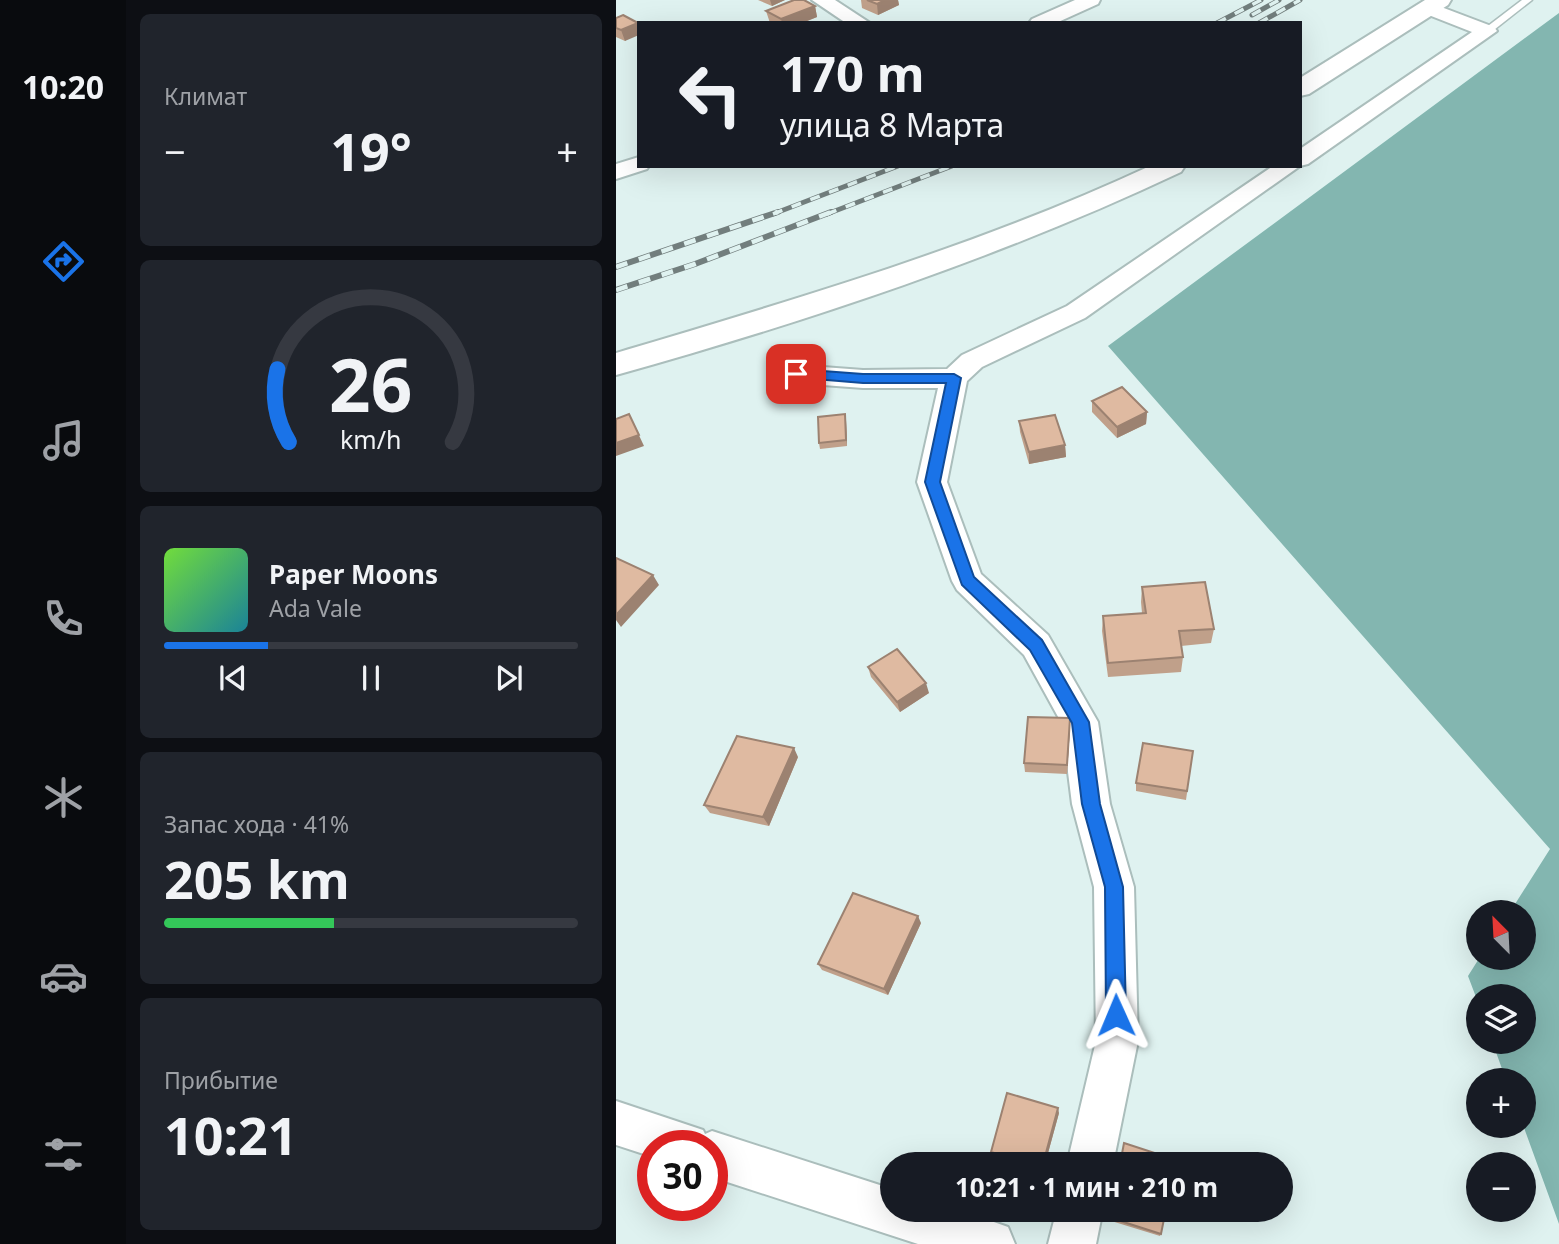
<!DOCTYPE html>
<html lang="ru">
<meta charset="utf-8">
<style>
:root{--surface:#171b24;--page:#20242c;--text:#f1f3f6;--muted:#9ea1a6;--line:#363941;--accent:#1a73e8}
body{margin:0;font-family:"Noto Sans",sans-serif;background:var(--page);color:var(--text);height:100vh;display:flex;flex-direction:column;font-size:26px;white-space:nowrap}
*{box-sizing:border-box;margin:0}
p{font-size:23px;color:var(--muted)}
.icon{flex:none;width:38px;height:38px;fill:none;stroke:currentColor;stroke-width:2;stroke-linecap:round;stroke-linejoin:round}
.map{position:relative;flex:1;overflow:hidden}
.drawer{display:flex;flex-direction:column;gap:14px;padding:14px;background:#0d0f14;width:490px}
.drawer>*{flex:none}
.top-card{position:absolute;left:21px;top:21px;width:665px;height:147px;border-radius:0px;box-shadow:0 7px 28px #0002;background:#171b24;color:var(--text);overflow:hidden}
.needle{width:46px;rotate:336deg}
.fabs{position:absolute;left:850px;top:900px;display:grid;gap:14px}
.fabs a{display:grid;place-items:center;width:70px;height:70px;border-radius:50%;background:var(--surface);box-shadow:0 7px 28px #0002;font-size:35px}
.speed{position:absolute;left:21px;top:1130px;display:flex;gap:14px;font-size:35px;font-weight:700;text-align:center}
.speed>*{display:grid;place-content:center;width:91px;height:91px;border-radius:50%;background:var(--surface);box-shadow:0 7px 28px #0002;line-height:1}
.speed .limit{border:10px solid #d22;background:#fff;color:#111}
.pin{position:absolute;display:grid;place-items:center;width:60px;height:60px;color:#fff;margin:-30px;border-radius:14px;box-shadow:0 4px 10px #0006}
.me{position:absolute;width:77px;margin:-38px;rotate:359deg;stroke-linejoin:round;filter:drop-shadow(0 0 5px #0008)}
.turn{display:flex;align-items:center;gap:24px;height:147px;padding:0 28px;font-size:32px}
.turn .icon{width:91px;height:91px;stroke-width:2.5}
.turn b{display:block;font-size:49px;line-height:60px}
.big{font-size:52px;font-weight:700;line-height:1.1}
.drawer .card{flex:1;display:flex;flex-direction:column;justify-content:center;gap:10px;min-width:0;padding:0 24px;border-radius:10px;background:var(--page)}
.drawer .dial{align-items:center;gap:0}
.dial svg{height:182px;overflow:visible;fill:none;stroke:var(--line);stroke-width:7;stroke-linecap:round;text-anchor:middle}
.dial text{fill:var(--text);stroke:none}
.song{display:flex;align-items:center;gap:21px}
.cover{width:84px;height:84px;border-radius:10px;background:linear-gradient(135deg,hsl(100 70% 55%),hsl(190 70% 35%))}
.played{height:7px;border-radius:4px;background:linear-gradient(90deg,var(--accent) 25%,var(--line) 25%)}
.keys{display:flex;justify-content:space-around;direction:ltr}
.heat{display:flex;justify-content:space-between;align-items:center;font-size:38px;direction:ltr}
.charge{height:10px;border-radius:5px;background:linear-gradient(90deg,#34c759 41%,var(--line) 0)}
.trip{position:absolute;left:264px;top:1152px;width:413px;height:70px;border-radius:35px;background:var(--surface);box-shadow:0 7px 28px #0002;font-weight:700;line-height:70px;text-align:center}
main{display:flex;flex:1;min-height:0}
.dock{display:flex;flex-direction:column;width:126px;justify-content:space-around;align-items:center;background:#090b0e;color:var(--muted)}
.dock .icon{width:49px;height:49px}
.dock .active{color:var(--accent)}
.dock b{font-size:32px;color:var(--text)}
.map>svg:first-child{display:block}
.forest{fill:#83b6b0}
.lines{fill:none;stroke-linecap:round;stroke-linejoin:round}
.lane-casing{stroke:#abbebc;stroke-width:3}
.street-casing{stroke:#abbebc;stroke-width:4}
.secondary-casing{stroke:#abbebc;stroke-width:4}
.lane{fill:#fff;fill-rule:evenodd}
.street{fill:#fff;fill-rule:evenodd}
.secondary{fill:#fff;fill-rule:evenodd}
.rail-far1-casing{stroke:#727e7d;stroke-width:5}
.rail-casing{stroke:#727e7d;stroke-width:6}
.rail-far1{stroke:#dff2f0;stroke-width:3.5;stroke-dasharray:10;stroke-linecap:butt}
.rail{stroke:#dff2f0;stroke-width:4.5;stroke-dasharray:12;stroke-linecap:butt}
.wall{fill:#c0a08a}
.shaded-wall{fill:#9c8271}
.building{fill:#dfbaa1;stroke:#9c8271;stroke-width:2}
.route{fill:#1a73e8;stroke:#114b97;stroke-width:2}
</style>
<main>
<nav class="dock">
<b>10:20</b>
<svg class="icon active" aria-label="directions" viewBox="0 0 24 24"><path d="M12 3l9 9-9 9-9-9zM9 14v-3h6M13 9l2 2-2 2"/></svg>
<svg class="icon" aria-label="music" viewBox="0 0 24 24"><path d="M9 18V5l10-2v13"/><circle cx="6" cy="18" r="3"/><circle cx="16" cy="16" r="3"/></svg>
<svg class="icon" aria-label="phone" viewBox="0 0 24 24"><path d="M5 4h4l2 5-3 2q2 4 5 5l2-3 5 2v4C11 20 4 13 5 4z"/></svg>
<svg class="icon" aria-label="climate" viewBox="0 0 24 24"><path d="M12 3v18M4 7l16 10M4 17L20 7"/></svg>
<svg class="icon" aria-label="car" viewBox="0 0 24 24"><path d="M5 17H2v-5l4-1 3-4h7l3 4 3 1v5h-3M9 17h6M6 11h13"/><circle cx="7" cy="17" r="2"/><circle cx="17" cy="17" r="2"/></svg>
<svg class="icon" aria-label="filters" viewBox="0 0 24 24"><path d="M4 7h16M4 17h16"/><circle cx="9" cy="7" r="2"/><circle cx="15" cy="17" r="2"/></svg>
</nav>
<section class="drawer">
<div class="card"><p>Климат</p>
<div class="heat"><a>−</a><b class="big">19°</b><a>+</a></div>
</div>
<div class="card dial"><svg viewBox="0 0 100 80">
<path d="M14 69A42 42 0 1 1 86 69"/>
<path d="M14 69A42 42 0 0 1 9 37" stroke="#1a73e8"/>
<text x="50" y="56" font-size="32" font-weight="700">26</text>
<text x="50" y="72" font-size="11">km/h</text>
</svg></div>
<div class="card">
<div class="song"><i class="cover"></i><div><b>Paper Moons</b><p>Ada Vale</p></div></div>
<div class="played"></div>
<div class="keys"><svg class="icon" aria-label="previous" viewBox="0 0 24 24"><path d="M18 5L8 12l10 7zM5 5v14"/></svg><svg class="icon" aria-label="pause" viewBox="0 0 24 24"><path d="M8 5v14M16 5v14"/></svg><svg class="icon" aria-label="next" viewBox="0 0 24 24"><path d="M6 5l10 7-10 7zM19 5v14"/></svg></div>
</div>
<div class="card"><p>Запас хода · 41%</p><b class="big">205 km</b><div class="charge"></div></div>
<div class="card"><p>Прибытие</p><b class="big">10:21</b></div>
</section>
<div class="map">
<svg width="943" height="1244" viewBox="0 0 943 1244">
<rect width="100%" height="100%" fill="#dff2f0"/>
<path class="forest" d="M943,13V1224L907,1125L908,1080H890L876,1041H908V996H863V1005L852,976L864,957H908V912H894L934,849L492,346Z"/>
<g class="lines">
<g class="lane-casing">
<path id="lane" d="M906,0H916L874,33H868V29Z"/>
</g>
<g class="street-casing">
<path id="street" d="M196,0H219L254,23H230Z
M459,0H484L482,4L440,23H413L416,19Z
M812,2L878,27L881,31L692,164L684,166V149L856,32L805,12L802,8L805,4Z
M23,157V166H33L31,169L0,179V164Z
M657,166H684L469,318L366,367L351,381L331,482L365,574L432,635L482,722L494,804L518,887L522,1041L497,1164H451L480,1041L478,887L456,804L446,724L408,655L341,590L336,581L301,482L322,388H247L180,383L170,381L166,374L170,367L180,365L247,370L331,369L346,355L451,306Z
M0,1101L87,1130L89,1134L96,1131L276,1189V1209H341L392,1227L399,1244H302L96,1177V1146H37V1157L0,1145Z
M441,1209H487L480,1244H432Z"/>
</g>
<g class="secondary-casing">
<path id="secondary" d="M809,0H835L832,5L693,94L684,96V78Z
M534,166H569L565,172C385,257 193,321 0,375V353C181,299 362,246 534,166Z"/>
</g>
<use href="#lane" class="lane"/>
<use href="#street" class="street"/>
<use href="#secondary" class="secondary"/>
<g class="rail-far1-casing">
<path id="rail-far1" d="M636,15L663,0
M601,23L645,0
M643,23L684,0
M157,214L282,166
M211,214L336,166"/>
</g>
<g class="rail-casing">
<path id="rail" d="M0,267L162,212
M0,290L79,264L215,212"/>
</g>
<use href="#rail-far1" class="rail-far1"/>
<use href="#rail" class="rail"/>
</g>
<path class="wall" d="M142,0H169L156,6Z
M245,0H282L283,5L262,15L246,8Z
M199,6L201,17L186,23H154L150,11Z
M0,18L23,26L9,41L0,37Z
M476,401L531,412L530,424L501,438L476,412Z
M230,420L231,446L204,449L203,443Z
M403,421L449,445L450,457L413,464L404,432Z
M526,587L598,629L595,643L565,646L567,657L565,672L492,677L486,631L487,616L526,613L525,602Z
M252,667L313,693L284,712L255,677Z
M454,728L451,774L409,772L408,763Z
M577,751L570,800L520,791V783Z
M182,757L153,826L94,813L88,805Z
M305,923L272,995L206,970L202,964Z
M443,1113L429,1164H404L377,1156L375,1152Z
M494,1209L545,1234L544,1236L492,1220Z"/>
<path class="shaded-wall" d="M154,0H169L156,6Z
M269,0H282L283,5L262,15L261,4Z
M199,6L201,17L186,23H166L165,19Z
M22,23L23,35L9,41L5,30Z
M531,412L530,424L501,438V427Z
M13,414L28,446L0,456V443Z
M229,414L230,420L231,446L230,440Z
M449,445L450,457L413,464V452Z
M37,575L43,585L5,627L0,620V615Z
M310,683L313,693L284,712L281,702Z
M454,718V728L451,774V765Z
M178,748L182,757L153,826L147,817Z
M302,916L305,923L272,995L268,989Z
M442,1108L443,1113L429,1164H427Z"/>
<path class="building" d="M178,0H188L199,6L165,19L150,11Z
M251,0H269L261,4Z
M7,15L22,23L5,30L0,28V18Z
M506,387L531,412L501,427L476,401Z
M13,414L23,435L0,443V419Z
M229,414L230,440L203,443L202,417Z
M439,415L449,445L413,452L403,421Z
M0,558L37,575L0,615Z
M589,582L598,629L563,631L567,657L492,663L487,616L530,613L526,587Z
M281,649L310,683L281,702L252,667Z
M412,717L454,718L451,765L408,763Z
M121,736L178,748L147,817L88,805Z
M527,743L577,751L571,791L520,783Z
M237,893L302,916L268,989L202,964Z
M391,1093L442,1108L427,1164H414L375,1152Z
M508,1143L560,1160V1164H504Z
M494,1209H550L545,1234L492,1217Z"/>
<path class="route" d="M180,369L247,374H338L345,378L324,482L358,577L426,640L473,722L484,804L507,887L510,1015L507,1023L500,1025L493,1023L490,1015L489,887L466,804L456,723L414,650L346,585L309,482L330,383H247L175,377L173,374Z"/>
</svg>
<div class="fabs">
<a><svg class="needle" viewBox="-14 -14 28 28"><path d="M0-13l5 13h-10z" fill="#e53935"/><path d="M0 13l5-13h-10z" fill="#9ea1a6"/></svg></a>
<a><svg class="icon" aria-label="layers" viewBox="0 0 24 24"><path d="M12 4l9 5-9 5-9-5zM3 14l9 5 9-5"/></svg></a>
<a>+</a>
<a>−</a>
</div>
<div class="speed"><div class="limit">30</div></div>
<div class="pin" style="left:180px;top:374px;background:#d93025"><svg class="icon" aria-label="arrive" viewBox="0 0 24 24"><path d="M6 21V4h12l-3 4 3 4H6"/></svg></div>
<svg class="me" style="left:500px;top:1015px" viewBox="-20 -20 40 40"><path d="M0-17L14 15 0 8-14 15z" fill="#1a73e8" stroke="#fff" stroke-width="4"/></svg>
<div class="trip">10:21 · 1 мин · 210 m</div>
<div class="top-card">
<div class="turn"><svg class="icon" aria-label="left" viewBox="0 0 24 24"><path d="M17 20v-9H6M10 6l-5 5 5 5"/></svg><div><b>170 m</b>улица 8 Марта</div></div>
</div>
</div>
</main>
